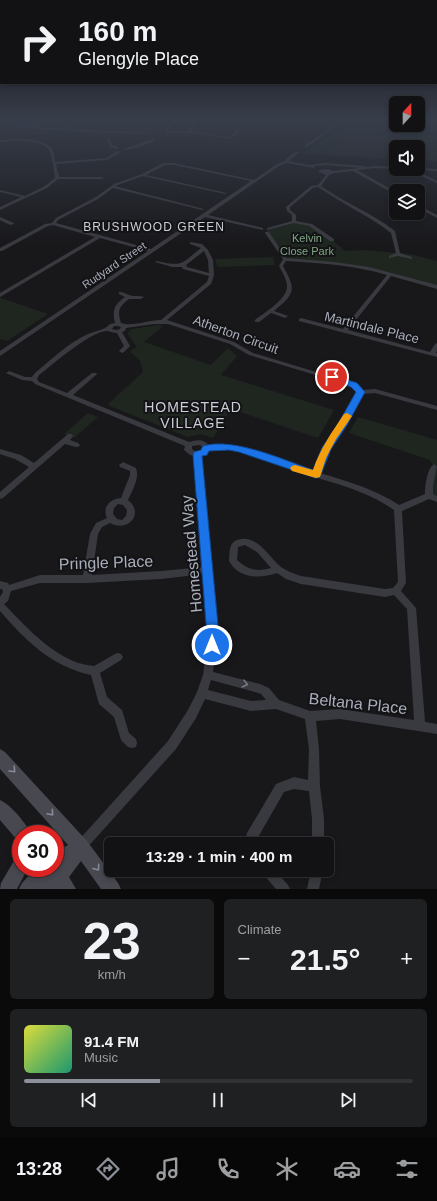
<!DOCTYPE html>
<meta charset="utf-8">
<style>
:root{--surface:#121214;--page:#1f2022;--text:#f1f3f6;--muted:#9c9ea0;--line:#313234;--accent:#8c9099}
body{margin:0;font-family:Arial,sans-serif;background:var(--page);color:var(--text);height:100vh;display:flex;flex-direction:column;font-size:15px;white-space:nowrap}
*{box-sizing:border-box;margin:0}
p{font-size:13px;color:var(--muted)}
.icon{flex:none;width:22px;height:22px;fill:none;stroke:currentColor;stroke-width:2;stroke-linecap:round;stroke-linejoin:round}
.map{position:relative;height:889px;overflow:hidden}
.panel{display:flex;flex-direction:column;gap:10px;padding:10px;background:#0a0a0b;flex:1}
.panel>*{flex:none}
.banner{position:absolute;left:0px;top:0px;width:437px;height:84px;box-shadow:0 2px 6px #0003,0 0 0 1px var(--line);background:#121214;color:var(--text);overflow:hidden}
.needle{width:26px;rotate:21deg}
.controls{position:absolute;left:389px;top:96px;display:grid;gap:8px}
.controls a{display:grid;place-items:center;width:36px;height:36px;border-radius:6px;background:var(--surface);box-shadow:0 2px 6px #0003,0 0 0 1px var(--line);font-size:20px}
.speed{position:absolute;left:12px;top:825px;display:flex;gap:8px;font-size:20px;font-weight:700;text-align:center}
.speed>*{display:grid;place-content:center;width:52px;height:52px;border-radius:50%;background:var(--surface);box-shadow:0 2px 6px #0003,0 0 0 1px var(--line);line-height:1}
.speed .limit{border:6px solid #d22;background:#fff;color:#111}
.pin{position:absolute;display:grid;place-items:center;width:34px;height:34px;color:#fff;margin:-17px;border:2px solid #fff;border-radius:50%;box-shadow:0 1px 4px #0007}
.me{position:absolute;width:44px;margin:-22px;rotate:0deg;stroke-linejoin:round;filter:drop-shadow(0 0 3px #0008)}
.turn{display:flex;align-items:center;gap:14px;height:84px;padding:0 12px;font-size:18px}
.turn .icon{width:52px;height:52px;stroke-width:2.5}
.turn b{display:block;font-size:28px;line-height:34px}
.big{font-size:30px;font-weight:600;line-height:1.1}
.panel .widget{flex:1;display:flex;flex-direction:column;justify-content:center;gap:6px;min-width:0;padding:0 14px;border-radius:6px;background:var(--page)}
.panel .dial{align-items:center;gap:0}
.dial b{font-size:52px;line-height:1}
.song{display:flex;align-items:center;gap:12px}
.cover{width:48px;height:48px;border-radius:6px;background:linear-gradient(135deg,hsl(60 70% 55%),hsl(160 70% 35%))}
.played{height:4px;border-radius:2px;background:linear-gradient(90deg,var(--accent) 35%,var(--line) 35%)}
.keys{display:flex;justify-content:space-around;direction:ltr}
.heat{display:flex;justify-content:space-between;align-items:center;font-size:22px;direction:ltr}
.panel .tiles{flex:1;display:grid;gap:10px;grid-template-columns:1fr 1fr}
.widget:last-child{grid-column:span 2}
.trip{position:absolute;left:104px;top:837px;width:230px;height:40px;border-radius:6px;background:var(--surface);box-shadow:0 2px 6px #0003,0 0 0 1px var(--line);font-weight:600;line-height:40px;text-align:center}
.menu{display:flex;height:64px;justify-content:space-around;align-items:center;background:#070708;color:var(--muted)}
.menu .icon{width:28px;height:28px}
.menu .current{color:var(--accent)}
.menu b{font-size:18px;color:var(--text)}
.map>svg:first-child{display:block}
.built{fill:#242428}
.green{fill:#1e261f}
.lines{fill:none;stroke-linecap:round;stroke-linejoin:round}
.street{fill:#393940;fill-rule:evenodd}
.secondary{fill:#474850;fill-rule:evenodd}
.oneway{stroke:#777984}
.oneway2{stroke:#878a96}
.route{fill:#1a73e8;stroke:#114b97}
.slow{fill:#f59e0b}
.labels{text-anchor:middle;stroke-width:4;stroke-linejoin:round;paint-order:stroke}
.far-park-label{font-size:11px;fill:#7fa784;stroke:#131316}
.far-street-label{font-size:11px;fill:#a9aebb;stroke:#131316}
.far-neighbourhood-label{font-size:12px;letter-spacing:1px;fill:#cbcdd7;stroke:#131316}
.street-label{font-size:13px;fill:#a9aebb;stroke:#131316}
.neighbourhood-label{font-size:14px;letter-spacing:1px;fill:#cbcdd7;stroke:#131316}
.near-street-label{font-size:16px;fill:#a9aebb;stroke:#131316}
</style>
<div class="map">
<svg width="437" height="889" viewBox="0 0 437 889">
<rect width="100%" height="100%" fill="#18181b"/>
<path class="built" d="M93,119H161L155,127L88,124Z
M355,121L396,123V125H414L403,135L375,156L324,153L345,139L332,137Z"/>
<path class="green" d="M353,119H396V123L355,121L333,136L345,139L325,153L375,156L403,135L414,125H418V119L437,120V122H426L422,125L426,127L437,129V161L418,160V147H396V159L302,154Z
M294,222C316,226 329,238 346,251L363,250L410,254L437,261V287L369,268L285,259L266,231L276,226Z
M273,257L275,265L217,267L215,259Z
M0,298H1L48,314L7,341L0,339Z
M158,325L163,326L144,342L211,365L228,348L237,356L221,375L334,410L318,438L231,409L213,438L200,434L188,437L107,405L143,372L140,361L130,351L137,347L127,333L132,329Z
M88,413L98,417L74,438L64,434Z
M358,417L437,440V499L429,496L434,467L430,460L349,433Z"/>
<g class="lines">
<path class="street" d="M40,119H43L34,127L68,128L78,119H81L71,129L150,133L148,134L68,131L15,127L17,126L30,127Z
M174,119H177L169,131H188L195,121L182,119H199L192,131L193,132L228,137L235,133L236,129H238L239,133L229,139L190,133H167L165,131Z
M344,119H347L307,147H305V145Z
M107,137H109L112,145L118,147V149L110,147Z
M13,139C24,139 45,139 52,149C54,152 55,158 55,162L106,158L118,151L121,152L107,160L56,164L59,177H102L104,178L102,179H58L47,188L0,210V207L21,197L0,192V190L25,196L45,186L55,178C54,171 52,155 49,150C41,138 12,141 0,142V140Z
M153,139L156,140L140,147L126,150L124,149Z
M296,151L299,152L289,161L309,165L326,163L364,166L366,167L375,166L396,167V169L375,168L357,170L396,192V195L353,171L334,173L329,175L321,186C345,203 372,213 395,231L400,253L412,257V259L398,256L389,258V256L396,253L391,233C368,215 342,204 318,187L313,188L290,207V210L296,215V221L312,224L334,239V241H330L309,226L294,223L267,230V228L292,221V215L287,211L286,207L311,186L318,185L326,175L319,172V170L328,169L333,171L360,168L326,165L315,166L314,168L287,163L279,166L208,215L263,228V230L205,217L0,356V351L148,251L100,238L0,297V293L95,237L53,225L48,226L2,251H0V248L45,224L52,223L56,218L96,197L114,184L142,174L163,163H174L254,180L277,164L285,161L286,159ZM165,165H174L251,181L151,249L56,223L58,220L98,199L113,188L202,210L204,209L115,186L143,176L225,194L227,193L146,175Z
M418,168L437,169V171L417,170Z
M411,169H415L417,171L437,181V183L415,173Z
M418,205L437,215V218L418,208Z
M0,217L14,223V224L10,225L0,220Z
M265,232H269L286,258L335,262L369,267L437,285V289L391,276L348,330L430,352L435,344L437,343V350L436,353H437V357L299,321V319L301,318L343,329L387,275C354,265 320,263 286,261L283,266C296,290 296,293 274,311L288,316L285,318L271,313L259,322H255V320C264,313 288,299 287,286C287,279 282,272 279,266L283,259L265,233Z
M190,242L202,244L208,250L213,260L214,275L211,284L167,320L234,342L253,353L356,384L363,390L375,389L437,406V410L375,393L363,394L331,448L320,473C347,481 375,489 399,505L425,494C425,487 427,468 434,464L437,466L433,486V494L437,496V502L429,499L402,511L406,583L401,591L416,608L425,722L437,724V734L340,719L316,721L319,749L320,786L324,819V844H312V819L309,791L294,789L284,792L257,839L256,844H244L247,833L276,784L294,777L308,780L309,749L305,719L276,709L251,711L205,699L196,718L176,749L85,850L81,852L77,850L75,846L77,842L168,741L188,710L197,692L203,675L208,636L204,574L161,579L87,583H40L11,591L8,601L4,604C24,625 46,649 73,661C80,664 87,665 94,666L115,654L118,653L121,654L123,657L121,660L100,673L107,697L122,710L129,733L136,739L137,743L136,747L132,748L128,747L121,740L114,717L99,704L91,675C51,666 26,641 0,611V597L3,592L2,589H0V581L8,583L9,585L40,575H83L90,534L96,523L107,518C102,507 110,499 121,498L130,475V471L120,467L119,465L123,462L136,468C140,478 132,491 128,500C145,513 128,533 110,523L102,527L98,534L92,575L161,571L203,567L195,456L190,455L184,450L185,446L35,384L32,381L22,380L6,373L9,371L25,377H32L35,373C52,359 68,343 88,334C95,331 105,330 110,324L115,323C112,310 114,305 125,297L119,294V292C124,292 125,294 129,295C134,297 139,295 144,297L141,299H129C119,307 117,310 121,323C133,327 148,320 161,320L207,282L209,276L183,269L182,267H172L155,262L157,261C183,267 181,264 201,248L190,244ZM204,251L208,260L209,273L187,267L186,265ZM154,324H168L230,344L249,355L352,386L358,392L324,448L313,471L240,447L227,445L209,446C204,438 196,440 189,442L73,395L96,375L97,374L96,373H92L67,393L39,382L37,379L39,375C52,365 93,329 108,331C111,332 114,333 117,333L124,346L119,351L122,353L124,352L130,346L122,332L125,331L126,328ZM114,326H118L121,327L120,329L116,330L112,329ZM199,445L202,446L201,450L196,452L192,449V446ZM208,450C218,450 227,449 236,451C254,454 271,463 289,469C324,481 363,488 394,510L398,582L393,588L385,589L301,576C294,574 287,571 281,567C269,557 259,537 241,539C228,541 230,551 229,561C239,579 260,579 277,573L286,579L301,584L385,597L394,595L407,609L414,720L340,709L310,711L279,700L269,688L260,684L213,672L218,636L202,455L207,454ZM118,504L123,505L127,510L126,516L122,520L117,519L113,514L114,508ZM245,545L257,552L271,568C257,572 248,570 237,560L238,547ZM211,680L255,692L261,694L266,700L251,701L208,690Z
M68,434H72L73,436L70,440L78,443L80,445L78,447H76L65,444L3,498L0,499V492L29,467L15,459L0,454V449L21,455L34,463Z
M261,870H275L288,885L290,889H276L263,874Z
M311,870H323L319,889H307Z"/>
<path class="secondary" d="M0,749L5,752L87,841L118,883L121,889H101L81,861L69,877L76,889H19L22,883L36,868H55V853L68,845L0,769Z
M0,800C10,804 27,824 31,834H21V842L17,840L0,820Z
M21,856V868H28L17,889H0L1,883L15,859Z"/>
</g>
<defs><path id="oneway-chevron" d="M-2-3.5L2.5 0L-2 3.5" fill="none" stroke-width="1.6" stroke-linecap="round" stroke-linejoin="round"/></defs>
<use class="oneway" href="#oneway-chevron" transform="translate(245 684) rotate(14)"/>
<g class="oneway2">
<use href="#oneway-chevron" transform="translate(13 770) rotate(47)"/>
<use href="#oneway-chevron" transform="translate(51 813) rotate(49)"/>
<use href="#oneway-chevron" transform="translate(97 868) rotate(54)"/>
</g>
<linearGradient id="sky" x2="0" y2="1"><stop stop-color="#0d0d0f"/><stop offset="0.49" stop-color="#373d4a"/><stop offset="1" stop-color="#373d4a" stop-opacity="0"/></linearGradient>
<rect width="437" height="244" fill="url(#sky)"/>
<path class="route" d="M332,375L357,383L365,392L347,425L331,449L320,477L316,478L239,452L229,450L209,451L207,455L202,456L219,636L217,649L212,651L208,649L206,645L207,636L193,455L194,452L201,450L203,446C234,437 283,460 313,470L322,448L338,424L356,392L351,387L329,379L327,377Z"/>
<path class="slow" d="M347,413L352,416L336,439L326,458L320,477L316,478L292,471L290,468L292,466L295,465L313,470C320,449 332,432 344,414Z"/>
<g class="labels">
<g class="far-park-label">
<text x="307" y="242">Kelvin<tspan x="307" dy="13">Close Park</tspan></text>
</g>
<g class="far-street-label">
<text transform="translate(114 265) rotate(-34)" y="4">Rudyard Street</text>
</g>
<g class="far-neighbourhood-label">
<text x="154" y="231">BRUSHWOOD GREEN</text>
</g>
<g class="street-label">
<text transform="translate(372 327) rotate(14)" y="5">Martindale Place</text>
<text transform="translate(236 334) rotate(20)" y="5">Atherton Circuit</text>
</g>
<g class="neighbourhood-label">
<text x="193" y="412">HOMESTEAD<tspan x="193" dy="16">VILLAGE</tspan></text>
</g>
<g class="near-street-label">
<text transform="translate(191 554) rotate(-95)" y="6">Homestead Way</text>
<text transform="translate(106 562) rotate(-2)" y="6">Pringle Place</text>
<text transform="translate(358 703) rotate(6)" y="6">Beltana Place</text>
</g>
</g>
</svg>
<div class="controls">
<a><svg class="needle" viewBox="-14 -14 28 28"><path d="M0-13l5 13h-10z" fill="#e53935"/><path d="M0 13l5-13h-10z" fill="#9c9ea0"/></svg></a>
<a><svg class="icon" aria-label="sound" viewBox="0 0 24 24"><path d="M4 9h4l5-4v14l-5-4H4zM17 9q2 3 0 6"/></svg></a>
<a><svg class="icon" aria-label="layers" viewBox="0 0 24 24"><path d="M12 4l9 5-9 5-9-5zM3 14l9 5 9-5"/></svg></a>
</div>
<div class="speed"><div class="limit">30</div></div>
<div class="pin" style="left:332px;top:377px;background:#d93025"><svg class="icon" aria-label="arrive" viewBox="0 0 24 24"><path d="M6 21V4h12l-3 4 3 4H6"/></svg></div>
<svg class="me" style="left:212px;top:645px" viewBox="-20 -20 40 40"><circle r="17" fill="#1a73e8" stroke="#fff" stroke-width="3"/><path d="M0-11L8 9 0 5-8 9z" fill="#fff"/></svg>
<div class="trip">13:29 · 1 min · 400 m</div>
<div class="banner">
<div class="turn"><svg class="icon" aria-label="right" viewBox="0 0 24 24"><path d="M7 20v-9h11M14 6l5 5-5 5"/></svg><div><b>160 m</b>Glengyle Place</div></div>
</div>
</div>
<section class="panel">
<div class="tiles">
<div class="widget dial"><b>23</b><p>km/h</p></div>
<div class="widget"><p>Climate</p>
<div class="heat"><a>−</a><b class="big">21.5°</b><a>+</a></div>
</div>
<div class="widget">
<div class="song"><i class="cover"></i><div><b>91.4 FM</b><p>Music</p></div></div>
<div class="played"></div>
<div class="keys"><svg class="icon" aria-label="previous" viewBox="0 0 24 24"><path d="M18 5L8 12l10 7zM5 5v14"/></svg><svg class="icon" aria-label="pause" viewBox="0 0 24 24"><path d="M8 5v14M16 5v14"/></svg><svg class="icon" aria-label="next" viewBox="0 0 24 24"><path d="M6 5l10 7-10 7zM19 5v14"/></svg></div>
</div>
</div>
</section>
<nav class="menu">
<b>13:28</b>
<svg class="icon current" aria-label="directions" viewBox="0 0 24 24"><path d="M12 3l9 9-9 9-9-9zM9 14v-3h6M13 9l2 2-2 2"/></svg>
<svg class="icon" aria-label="music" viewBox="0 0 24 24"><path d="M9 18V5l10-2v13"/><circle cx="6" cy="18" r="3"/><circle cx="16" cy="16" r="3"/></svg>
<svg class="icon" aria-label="phone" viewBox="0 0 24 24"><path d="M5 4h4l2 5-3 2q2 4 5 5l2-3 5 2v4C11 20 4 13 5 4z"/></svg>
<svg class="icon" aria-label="climate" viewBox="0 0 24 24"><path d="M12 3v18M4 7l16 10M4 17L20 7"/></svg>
<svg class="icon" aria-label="car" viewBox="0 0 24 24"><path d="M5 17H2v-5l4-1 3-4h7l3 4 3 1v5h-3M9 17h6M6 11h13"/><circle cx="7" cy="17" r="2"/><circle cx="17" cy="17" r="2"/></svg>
<svg class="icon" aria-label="filters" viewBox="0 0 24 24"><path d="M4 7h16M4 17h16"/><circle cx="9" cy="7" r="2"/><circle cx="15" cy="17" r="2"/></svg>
</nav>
